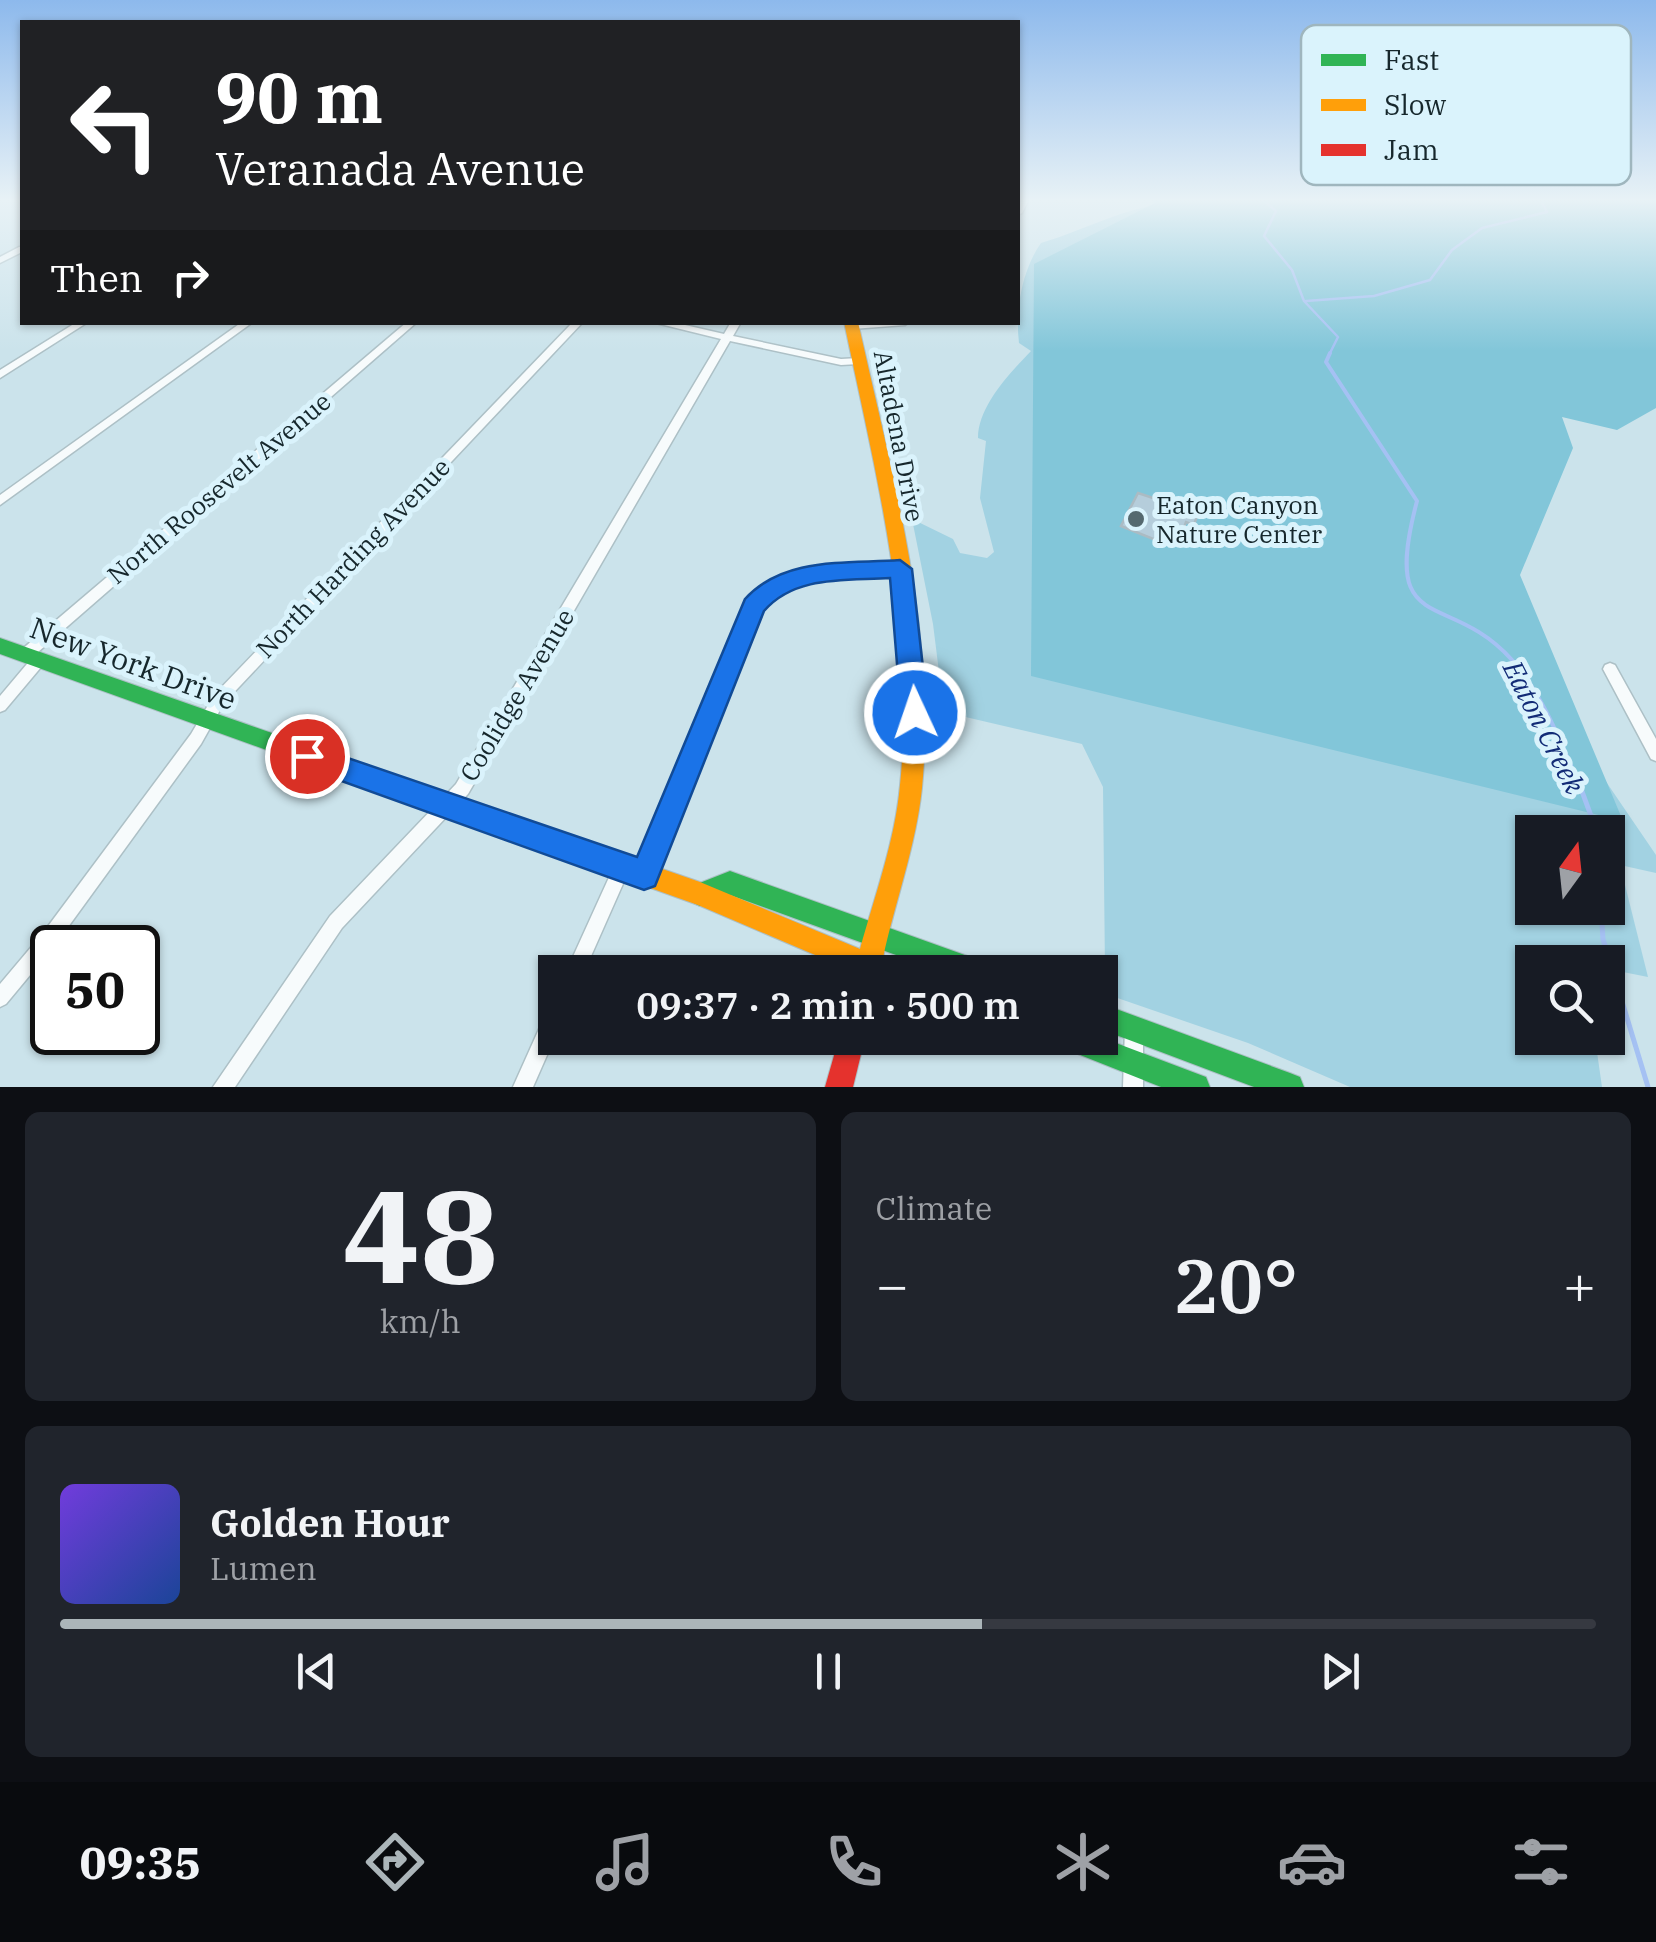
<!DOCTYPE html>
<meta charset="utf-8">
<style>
:root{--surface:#171b24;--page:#20242c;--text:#f1f3f6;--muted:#9ea1a6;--line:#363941;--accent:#abb5b9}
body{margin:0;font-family:"IBM Plex Serif",serif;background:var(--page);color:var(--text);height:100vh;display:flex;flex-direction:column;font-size:38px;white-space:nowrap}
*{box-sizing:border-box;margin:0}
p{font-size:32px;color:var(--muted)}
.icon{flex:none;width:55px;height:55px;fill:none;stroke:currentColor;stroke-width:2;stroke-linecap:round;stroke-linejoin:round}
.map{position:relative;height:1087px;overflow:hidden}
.details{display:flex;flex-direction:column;gap:25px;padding:25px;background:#0d0f14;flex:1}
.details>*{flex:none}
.top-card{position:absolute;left:20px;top:20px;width:1000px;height:305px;border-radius:0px;box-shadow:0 2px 8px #0004;background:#202124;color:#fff;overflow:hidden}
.needle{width:65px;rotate:15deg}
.controls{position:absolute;left:1515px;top:815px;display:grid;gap:20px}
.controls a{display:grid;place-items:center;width:110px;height:110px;border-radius:0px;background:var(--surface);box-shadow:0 2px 8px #0004;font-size:50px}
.speed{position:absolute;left:30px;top:925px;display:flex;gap:20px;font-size:50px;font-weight:700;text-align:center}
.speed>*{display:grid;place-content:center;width:130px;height:130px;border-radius:50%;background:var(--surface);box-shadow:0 2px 8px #0004;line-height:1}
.speed .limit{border:5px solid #111;border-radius:15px;background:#fff;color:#111}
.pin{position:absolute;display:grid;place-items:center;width:85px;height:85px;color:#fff;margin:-42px;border:5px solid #fff;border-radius:50%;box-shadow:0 2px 10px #0007}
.me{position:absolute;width:110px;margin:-55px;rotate:357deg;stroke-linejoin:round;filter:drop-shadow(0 0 8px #0008)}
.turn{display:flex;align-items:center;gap:35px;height:210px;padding:0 30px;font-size:45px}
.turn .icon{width:130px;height:130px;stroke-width:2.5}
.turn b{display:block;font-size:70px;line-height:85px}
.then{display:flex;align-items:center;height:95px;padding:0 30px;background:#0003;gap:20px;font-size:38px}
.big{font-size:75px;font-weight:600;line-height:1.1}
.details .widget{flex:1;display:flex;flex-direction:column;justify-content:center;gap:15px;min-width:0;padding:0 35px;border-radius:15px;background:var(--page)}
.details .dial{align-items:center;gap:0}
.dial b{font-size:130px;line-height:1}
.song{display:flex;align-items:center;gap:30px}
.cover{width:120px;height:120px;border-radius:15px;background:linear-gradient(135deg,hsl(260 70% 55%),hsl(220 70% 35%))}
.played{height:10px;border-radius:5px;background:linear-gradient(90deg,var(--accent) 60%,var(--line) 60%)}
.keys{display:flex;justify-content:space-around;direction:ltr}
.heat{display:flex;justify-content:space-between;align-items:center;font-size:55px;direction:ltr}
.details .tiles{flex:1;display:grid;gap:25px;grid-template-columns:1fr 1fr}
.widget:last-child{grid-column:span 2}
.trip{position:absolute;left:538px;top:955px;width:580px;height:100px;border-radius:0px;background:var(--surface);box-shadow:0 2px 8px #0004;font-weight:600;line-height:100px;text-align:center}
.tab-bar{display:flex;height:160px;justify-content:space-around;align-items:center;background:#090b0e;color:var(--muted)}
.tab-bar .icon{width:70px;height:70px}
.tab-bar .on{color:var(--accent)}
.tab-bar b{font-size:45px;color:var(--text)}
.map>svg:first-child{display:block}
.green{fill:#a2d2e2;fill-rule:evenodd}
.forest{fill:#82c6d9}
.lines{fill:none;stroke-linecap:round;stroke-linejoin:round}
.stream-far2{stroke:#a5c1f3;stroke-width:2.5}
.stream-far1{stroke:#a5c1f3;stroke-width:4}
.stream{stroke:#a5c1f3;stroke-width:5}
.building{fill:#b5cddb;stroke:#abbbc3;stroke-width:2.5}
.street-casing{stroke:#adc0c6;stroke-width:3}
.fast-casing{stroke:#adc0c6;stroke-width:2}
.slow-casing{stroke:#adc0c6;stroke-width:2}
.jam-casing{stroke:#adc0c6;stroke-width:2}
.street{fill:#f7fbfc;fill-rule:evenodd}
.fast{fill:#30b455;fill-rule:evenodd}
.slow{fill:#ff9f0a;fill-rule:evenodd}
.jam{fill:#e5322d;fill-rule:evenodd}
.route{fill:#1a73e8;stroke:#114b97;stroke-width:2.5}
.poi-dot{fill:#55696f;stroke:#daf3fc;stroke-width:4}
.labels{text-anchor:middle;stroke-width:10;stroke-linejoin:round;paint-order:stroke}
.street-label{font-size:25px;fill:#16272c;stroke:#daf3fc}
.poi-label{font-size:25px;fill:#16272c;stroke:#daf3fc;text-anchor:start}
.water-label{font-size:28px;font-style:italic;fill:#122b76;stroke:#daf3fc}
.near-street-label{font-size:30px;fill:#16272c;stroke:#daf3fc}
.key{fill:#daf3fc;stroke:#9fb6be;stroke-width:2.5}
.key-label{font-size:28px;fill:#16272c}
</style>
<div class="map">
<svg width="1656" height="1087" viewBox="0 0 1656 1087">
<rect width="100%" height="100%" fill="#cbe3eb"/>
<path class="green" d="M1656,199L1314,353L1656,855V873L1620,865L1648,977L1608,969V962H1532V1038H1595L1602,1087H1350L1248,1043L1100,992V973L1105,971L1103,787L1082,744L944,712L933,624L912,519L953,539L960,553L987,558L994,552L980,498L986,441L978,438C978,406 1010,373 1031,351L1019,343C1015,310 1022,270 1041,243C1079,232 1117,211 1157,205ZM1532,832H1608V908H1532Z"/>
<path class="forest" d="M1152,199H1656V408L1617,430L1562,417L1573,448L1520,575L1623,821L1031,676L1034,264L1155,203Z"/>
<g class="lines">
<path class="stream-far2" d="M1262,199L1276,211L1264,236L1292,270L1304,301L1338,337L1329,355
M1306,301L1374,296L1430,280L1452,250L1482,228L1547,212L1540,199"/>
<path class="stream-far1" d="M1330,353L1326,362L1417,501C1380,640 1448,588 1512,660C1544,696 1562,746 1581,789"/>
<path class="stream" d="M1580,786L1597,832
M1601,908L1603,939L1648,1087"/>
</g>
<path class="building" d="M1138,493L1198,513L1194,525L1186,522L1180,538L1172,536L1168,545L1121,526Z"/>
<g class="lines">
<g class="street-casing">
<path id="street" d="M1021,199H1029L1022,213L1018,215V206Z
M19,247H22V252L0,263V257Z
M77,322H88L0,378V370Z
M242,322H253L0,505V495Z
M407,322H417L30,659L25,661L20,659L18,655L20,651Z
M573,322H583L224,703L201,744L55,945L6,1004L0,1007V984L43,933L191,734L214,695Z
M652,322H672L724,334L731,322H741L733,336L841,359L859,358L864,361L859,364L841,365L730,341L468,794L342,928L235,1087H213L330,916L456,784L721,339Z
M860,322H909L905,325L852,329L847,326L849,324Z
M901,564L906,566L907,569L906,572L901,574C847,577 802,570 759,609L651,881L645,883L639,881L637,875L749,602C794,562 845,567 901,564Z
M37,656L42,658L44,662L42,666L5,710L0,712V696L32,658Z
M1610,663L1615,665L1656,739V761L1651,759L1603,669L1605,665Z
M622,860L628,862L630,868L584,972H566L616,862Z
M555,1007V1037L533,1087H513L548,1009Z
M1134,1020L1141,1022L1143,1029V1087H1123L1125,1029L1127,1022Z"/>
</g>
<g class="fast-casing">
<path id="fast" d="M0,638L544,828L552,831L555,839L552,847L544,850L0,654Z
M730,871L976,959L985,963L989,972H943L730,895L700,906L692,902L688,894L692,886Z
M1100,1003L1290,1073L1300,1077L1304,1087H1254L1100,1029Z
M1100,1037L1206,1077L1210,1087H1161L1060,1047L1056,1038Z"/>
</g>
<g class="slow-casing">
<path id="slow" d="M844,322H858C892,475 937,631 922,788C916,846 895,902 883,958L894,963L897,972H855L698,905L536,847L533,839L536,831L544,828L700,882L860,949C875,895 895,841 900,785C916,628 876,475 844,322Z"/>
</g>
<g class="jam-casing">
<path id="jam" d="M839,1038H865L853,1087H825Z"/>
</g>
<use href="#street" class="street"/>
<use href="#fast" class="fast"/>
<use href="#slow" class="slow"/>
<use href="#jam" class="jam"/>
</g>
<linearGradient id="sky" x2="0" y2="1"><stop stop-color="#8db9ec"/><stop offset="0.57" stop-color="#e8f2f6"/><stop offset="1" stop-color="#e8f2f6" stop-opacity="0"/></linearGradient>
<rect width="1656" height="351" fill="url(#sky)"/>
<path class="route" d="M900,560L912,569L928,713L924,721H905L901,713L890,578C846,581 795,575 764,611L655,886L644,890L297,765L293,756L297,747L307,744L637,857L745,599C784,556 847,564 900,560Z"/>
<circle class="poi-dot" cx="1136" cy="519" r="10"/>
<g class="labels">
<g class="street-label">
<text transform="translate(899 436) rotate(79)" y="9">Altadena Drive</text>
<text transform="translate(219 488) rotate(-40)" y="9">North Roosevelt Avenue</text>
<text transform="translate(353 558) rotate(-46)" y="9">North Harding Avenue</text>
<text transform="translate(517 695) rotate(-59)" y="9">Coolidge Avenue</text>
</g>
<g class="poi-label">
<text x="1156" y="514">Eaton Canyon<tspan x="1156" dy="29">Nature Center</tspan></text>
</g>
<g class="water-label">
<text transform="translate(1544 727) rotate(63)" y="10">Eaton Creek</text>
</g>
<g class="near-street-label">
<text transform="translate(133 664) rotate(20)" y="10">New York Drive</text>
</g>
</g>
<rect x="1301" y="25" width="330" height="160" rx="15" class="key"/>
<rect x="1321" y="54" width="45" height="12" fill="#30b455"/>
<rect x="1321" y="99" width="45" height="12" fill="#ff9f0a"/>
<rect x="1321" y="144" width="45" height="12" fill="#e5322d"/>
<g class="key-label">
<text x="1384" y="70">Fast</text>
<text x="1384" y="115">Slow</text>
<text x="1384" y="160">Jam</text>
</g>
</svg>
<div class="controls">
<a><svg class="needle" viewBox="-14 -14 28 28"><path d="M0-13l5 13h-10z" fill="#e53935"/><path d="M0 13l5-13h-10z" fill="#9ea1a6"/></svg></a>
<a><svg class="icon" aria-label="search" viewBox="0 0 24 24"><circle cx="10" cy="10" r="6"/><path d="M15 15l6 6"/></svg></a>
</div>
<div class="speed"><div class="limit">50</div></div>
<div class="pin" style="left:307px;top:756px;background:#d93025"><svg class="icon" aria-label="arrive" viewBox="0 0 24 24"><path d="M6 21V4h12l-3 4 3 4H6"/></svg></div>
<svg class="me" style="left:915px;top:713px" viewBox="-20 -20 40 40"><circle r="17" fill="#1a73e8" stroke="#fff" stroke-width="3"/><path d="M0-11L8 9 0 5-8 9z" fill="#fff"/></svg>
<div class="trip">09:37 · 2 min · 500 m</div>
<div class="top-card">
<div class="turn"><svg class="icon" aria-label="left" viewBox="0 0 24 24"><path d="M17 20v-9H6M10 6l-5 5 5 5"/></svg><div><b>90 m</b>Veranada Avenue</div></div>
<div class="then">Then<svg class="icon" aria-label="right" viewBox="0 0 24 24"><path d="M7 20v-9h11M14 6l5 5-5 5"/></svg></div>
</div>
</div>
<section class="details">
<div class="tiles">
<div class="widget dial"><b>48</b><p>km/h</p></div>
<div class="widget"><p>Climate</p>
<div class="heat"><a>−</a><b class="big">20°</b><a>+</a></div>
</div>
<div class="widget">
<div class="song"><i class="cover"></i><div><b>Golden Hour</b><p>Lumen</p></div></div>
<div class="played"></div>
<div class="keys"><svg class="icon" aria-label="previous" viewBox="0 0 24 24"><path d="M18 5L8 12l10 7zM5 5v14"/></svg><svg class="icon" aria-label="pause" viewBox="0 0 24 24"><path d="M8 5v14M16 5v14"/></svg><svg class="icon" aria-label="next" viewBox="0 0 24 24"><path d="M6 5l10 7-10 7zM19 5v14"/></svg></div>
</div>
</div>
</section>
<nav class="tab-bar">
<b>09:35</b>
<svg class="icon on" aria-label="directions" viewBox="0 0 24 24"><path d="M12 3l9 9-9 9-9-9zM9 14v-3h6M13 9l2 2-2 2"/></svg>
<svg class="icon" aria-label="music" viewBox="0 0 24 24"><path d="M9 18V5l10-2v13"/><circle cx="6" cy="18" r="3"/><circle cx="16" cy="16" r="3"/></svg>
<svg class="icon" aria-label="phone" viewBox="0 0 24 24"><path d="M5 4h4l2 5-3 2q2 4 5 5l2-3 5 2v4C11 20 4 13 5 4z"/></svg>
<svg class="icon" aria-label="climate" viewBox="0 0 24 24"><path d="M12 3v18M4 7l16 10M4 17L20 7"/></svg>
<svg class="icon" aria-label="car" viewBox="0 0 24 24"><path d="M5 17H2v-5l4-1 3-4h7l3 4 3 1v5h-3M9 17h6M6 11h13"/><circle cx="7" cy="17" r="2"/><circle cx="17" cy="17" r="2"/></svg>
<svg class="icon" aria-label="filters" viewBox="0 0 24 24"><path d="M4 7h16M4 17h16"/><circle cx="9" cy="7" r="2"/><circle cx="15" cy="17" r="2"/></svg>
</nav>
